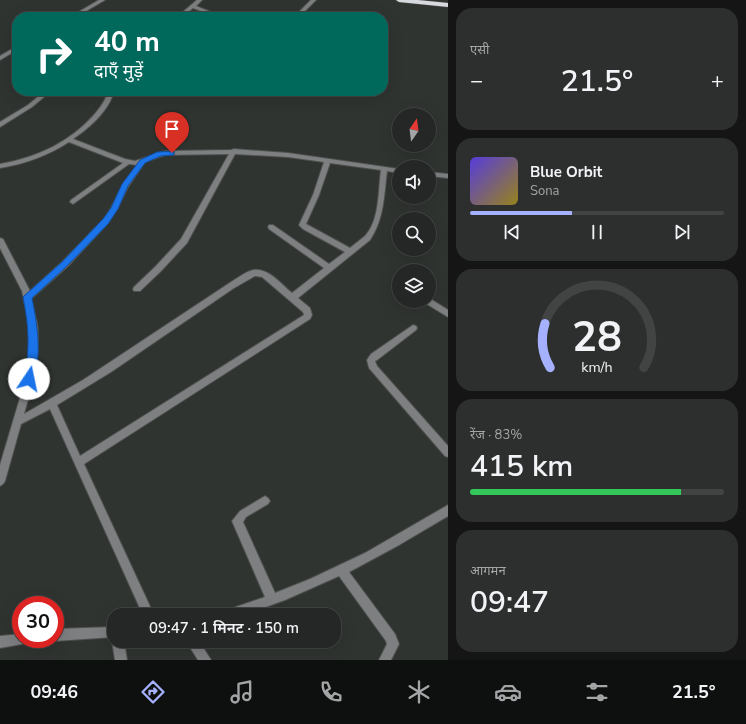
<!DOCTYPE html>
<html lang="hi">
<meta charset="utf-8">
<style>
:root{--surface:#242725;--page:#2c2f2d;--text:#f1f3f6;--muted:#a3a5a7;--line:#414442;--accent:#a5b1fc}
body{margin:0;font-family:"Nunito Sans","Noto Sans Devanagari",sans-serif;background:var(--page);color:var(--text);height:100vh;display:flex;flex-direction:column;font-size:15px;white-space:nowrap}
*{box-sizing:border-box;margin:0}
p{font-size:13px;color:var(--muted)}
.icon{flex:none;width:22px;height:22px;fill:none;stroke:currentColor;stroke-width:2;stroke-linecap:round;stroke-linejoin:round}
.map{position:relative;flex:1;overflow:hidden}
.panel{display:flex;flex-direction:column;gap:8px;padding:8px;background:#141514;width:298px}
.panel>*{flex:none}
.top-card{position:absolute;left:12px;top:12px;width:376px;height:84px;border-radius:16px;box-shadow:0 4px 16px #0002,0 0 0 1px var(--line);background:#00695c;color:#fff;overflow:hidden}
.needle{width:26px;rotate:14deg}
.buttons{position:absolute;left:392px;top:108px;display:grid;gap:8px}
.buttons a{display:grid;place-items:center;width:44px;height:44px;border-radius:50%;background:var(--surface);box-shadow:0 4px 16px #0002,0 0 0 1px var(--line);font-size:20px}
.speed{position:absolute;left:12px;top:596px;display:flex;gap:8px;font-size:20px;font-weight:700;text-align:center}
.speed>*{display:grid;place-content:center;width:52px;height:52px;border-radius:50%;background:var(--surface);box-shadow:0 4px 16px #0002,0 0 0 1px var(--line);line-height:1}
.speed .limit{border:6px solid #d22;background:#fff;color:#111}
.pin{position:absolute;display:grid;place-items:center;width:34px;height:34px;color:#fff;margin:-41px -17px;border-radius:50% 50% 50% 0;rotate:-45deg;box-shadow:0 0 4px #0007}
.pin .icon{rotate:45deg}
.me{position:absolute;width:44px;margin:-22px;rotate:11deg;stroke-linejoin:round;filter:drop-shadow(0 0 3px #0008)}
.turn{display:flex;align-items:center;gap:14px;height:84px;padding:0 16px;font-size:18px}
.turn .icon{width:52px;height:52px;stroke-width:2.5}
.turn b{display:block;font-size:28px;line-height:34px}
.big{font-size:30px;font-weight:600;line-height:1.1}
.panel .card{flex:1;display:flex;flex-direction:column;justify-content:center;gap:6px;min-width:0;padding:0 14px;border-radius:16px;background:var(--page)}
.panel .dial{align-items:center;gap:0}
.dial svg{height:104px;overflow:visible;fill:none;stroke:var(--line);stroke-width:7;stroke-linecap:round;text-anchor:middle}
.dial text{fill:var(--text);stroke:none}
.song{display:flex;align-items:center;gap:12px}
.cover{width:48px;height:48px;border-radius:6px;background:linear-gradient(135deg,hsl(250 70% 55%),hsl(50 70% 35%))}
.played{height:4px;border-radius:2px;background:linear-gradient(90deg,var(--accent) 40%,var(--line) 40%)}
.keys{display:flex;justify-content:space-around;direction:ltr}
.heat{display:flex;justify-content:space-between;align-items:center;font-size:22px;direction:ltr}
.charge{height:6px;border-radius:3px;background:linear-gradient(90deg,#34c759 83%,var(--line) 0)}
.trip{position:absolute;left:107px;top:608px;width:234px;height:40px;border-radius:16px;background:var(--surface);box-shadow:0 4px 16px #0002,0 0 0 1px var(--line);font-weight:600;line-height:40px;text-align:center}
.tab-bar{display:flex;height:64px;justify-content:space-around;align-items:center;background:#0e100f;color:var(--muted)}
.tab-bar .icon{width:28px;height:28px}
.tab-bar .selected{color:var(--accent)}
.tab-bar b{font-size:18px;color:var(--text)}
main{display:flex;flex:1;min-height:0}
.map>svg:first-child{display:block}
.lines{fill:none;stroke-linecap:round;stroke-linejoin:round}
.minor-casing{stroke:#4e514e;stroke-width:2}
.trunk-casing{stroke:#4e514e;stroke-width:1}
.minor{fill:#7e7f81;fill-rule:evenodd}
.trunk{fill:#d8d9de;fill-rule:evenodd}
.route{fill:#1a73e8;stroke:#114b97}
</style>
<main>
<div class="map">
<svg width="448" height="660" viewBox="0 0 448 660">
<rect width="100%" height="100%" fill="#303431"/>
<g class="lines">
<g class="minor-casing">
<path id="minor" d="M99,0H105L76,17H70Z
M197,0H202L196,6L223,17H217L193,8L182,17H177Z
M311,0H316L299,17H294Z
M17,46V50L0,60V56Z
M45,91H51L32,107L0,127V122L28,105Z
M108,91H114C109,111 89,128 73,139L125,159L135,161L165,151L231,150L234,149L288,153L399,169V173L387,171C384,196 384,219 370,240L298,298L310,308L312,315L310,319L84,464L154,615H143L50,409L21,424L5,481L3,484L0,486V465L22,391L29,355V324L22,291L0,248V238L3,239L30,291L62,262L104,219L111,208L123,184L137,165L129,164L73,204L70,202L71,200L123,163L69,142C47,156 25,164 0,168V164C36,158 70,142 94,115C100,108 106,100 108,91ZM229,154L181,239L155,267L134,287L133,289L134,291H140L161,271L187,243L235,154L288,157L324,162L313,195L299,225L303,229L345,252L329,264L273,225H269L268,227L269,229L324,268L292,293C282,285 268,267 253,270C245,272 236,279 228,284L83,380L24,414C32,385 41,353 37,323C35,315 33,307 31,299L68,266L108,223L117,209L128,187L145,162L165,155ZM330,163L381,170C378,191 380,220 365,236C360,240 355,244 350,248L306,224L319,195ZM255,276L262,277L303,312L304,315L80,456L57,405L111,372L234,288Z
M156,91H162L156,96L153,94Z
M429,172L448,174V178L429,176Z
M429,298L448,310V317L425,303L424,301H429Z
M413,325L416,326L417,328L416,330L377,360L375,361L377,366L448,446V457L445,456L369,368L367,360L371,354Z
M265,496L268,498L270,501L268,504L246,517L243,522L275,593L310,579L365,553L448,505V516L399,545L349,572L395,634L399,644L391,660H379L387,644L386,641L339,576L285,600L244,615H223L224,611L265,597L232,521L240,511Z
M114,627V641H124L127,660H115L112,641L114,637L55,641L51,639H55V629Z
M21,634V639H30L28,643L0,648V636Z
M186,641H199L211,660H198Z"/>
</g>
<g class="trunk-casing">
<path id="trunk" d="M396,0H418L448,3V7L399,2Z"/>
</g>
<use href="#minor" class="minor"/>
<use href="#trunk" class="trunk"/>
</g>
<path class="route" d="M172,151H174V155L161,156L145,163L128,186L118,209L108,224L67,266L32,298C37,323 43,358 32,382L29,383L25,382L24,379C30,348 29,328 23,297L25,295L62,262L103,219L111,208L122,184L140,160L157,152Z"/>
</svg>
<div class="buttons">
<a><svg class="needle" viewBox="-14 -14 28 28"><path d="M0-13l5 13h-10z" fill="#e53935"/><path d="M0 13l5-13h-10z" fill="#a3a5a7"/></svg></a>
<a><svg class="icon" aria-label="sound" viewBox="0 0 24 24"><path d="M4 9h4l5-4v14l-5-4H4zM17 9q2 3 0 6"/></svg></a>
<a><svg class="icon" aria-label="search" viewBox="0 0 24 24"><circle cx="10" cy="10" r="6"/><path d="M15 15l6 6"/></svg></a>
<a><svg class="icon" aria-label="layers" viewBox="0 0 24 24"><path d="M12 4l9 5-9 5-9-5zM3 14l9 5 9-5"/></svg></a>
</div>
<div class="speed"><div class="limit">30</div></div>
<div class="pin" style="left:172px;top:153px;background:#d93025"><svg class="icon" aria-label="arrive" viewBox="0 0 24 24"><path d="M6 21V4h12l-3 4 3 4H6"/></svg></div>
<svg class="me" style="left:29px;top:379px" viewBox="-20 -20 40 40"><circle r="19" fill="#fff"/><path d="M0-13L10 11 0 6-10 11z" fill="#1a73e8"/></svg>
<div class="trip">09:47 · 1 मिनट · 150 m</div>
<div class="top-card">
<div class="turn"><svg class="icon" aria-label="right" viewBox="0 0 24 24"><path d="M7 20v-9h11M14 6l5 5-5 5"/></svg><div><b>40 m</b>दाएँ मुड़ें</div></div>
</div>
</div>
<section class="panel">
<div class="card"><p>एसी</p>
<div class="heat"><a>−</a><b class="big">21.5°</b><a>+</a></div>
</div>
<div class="card">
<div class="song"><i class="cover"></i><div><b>Blue Orbit</b><p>Sona</p></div></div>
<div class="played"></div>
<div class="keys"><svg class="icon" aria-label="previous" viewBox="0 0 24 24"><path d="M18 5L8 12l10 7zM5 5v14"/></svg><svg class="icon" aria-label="pause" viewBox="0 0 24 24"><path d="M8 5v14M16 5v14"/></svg><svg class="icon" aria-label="next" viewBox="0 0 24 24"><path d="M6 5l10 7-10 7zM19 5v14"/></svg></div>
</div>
<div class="card dial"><svg viewBox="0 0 100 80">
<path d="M14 69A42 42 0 1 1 86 69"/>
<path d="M14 69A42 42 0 0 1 10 35" stroke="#a5b1fc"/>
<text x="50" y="56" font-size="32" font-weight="700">28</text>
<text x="50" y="72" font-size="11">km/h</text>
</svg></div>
<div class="card"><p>रेंज · 83%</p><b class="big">415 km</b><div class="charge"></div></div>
<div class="card"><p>आगमन</p><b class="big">09:47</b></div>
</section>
</main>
<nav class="tab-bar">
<b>09:46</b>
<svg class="icon selected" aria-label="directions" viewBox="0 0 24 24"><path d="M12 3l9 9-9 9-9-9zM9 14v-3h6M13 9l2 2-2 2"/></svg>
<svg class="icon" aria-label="music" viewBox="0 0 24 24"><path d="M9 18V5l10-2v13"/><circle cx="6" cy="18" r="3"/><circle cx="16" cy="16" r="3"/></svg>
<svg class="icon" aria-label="phone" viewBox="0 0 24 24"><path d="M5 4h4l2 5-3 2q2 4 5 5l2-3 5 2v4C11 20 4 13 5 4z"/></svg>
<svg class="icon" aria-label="climate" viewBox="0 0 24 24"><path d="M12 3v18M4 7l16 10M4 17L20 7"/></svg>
<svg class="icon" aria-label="car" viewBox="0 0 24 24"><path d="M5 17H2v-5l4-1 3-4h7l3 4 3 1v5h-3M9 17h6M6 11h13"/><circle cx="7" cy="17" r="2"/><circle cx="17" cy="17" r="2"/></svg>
<svg class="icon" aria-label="filters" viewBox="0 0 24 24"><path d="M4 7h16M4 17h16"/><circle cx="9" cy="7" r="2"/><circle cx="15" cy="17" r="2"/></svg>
<b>21.5°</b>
</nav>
